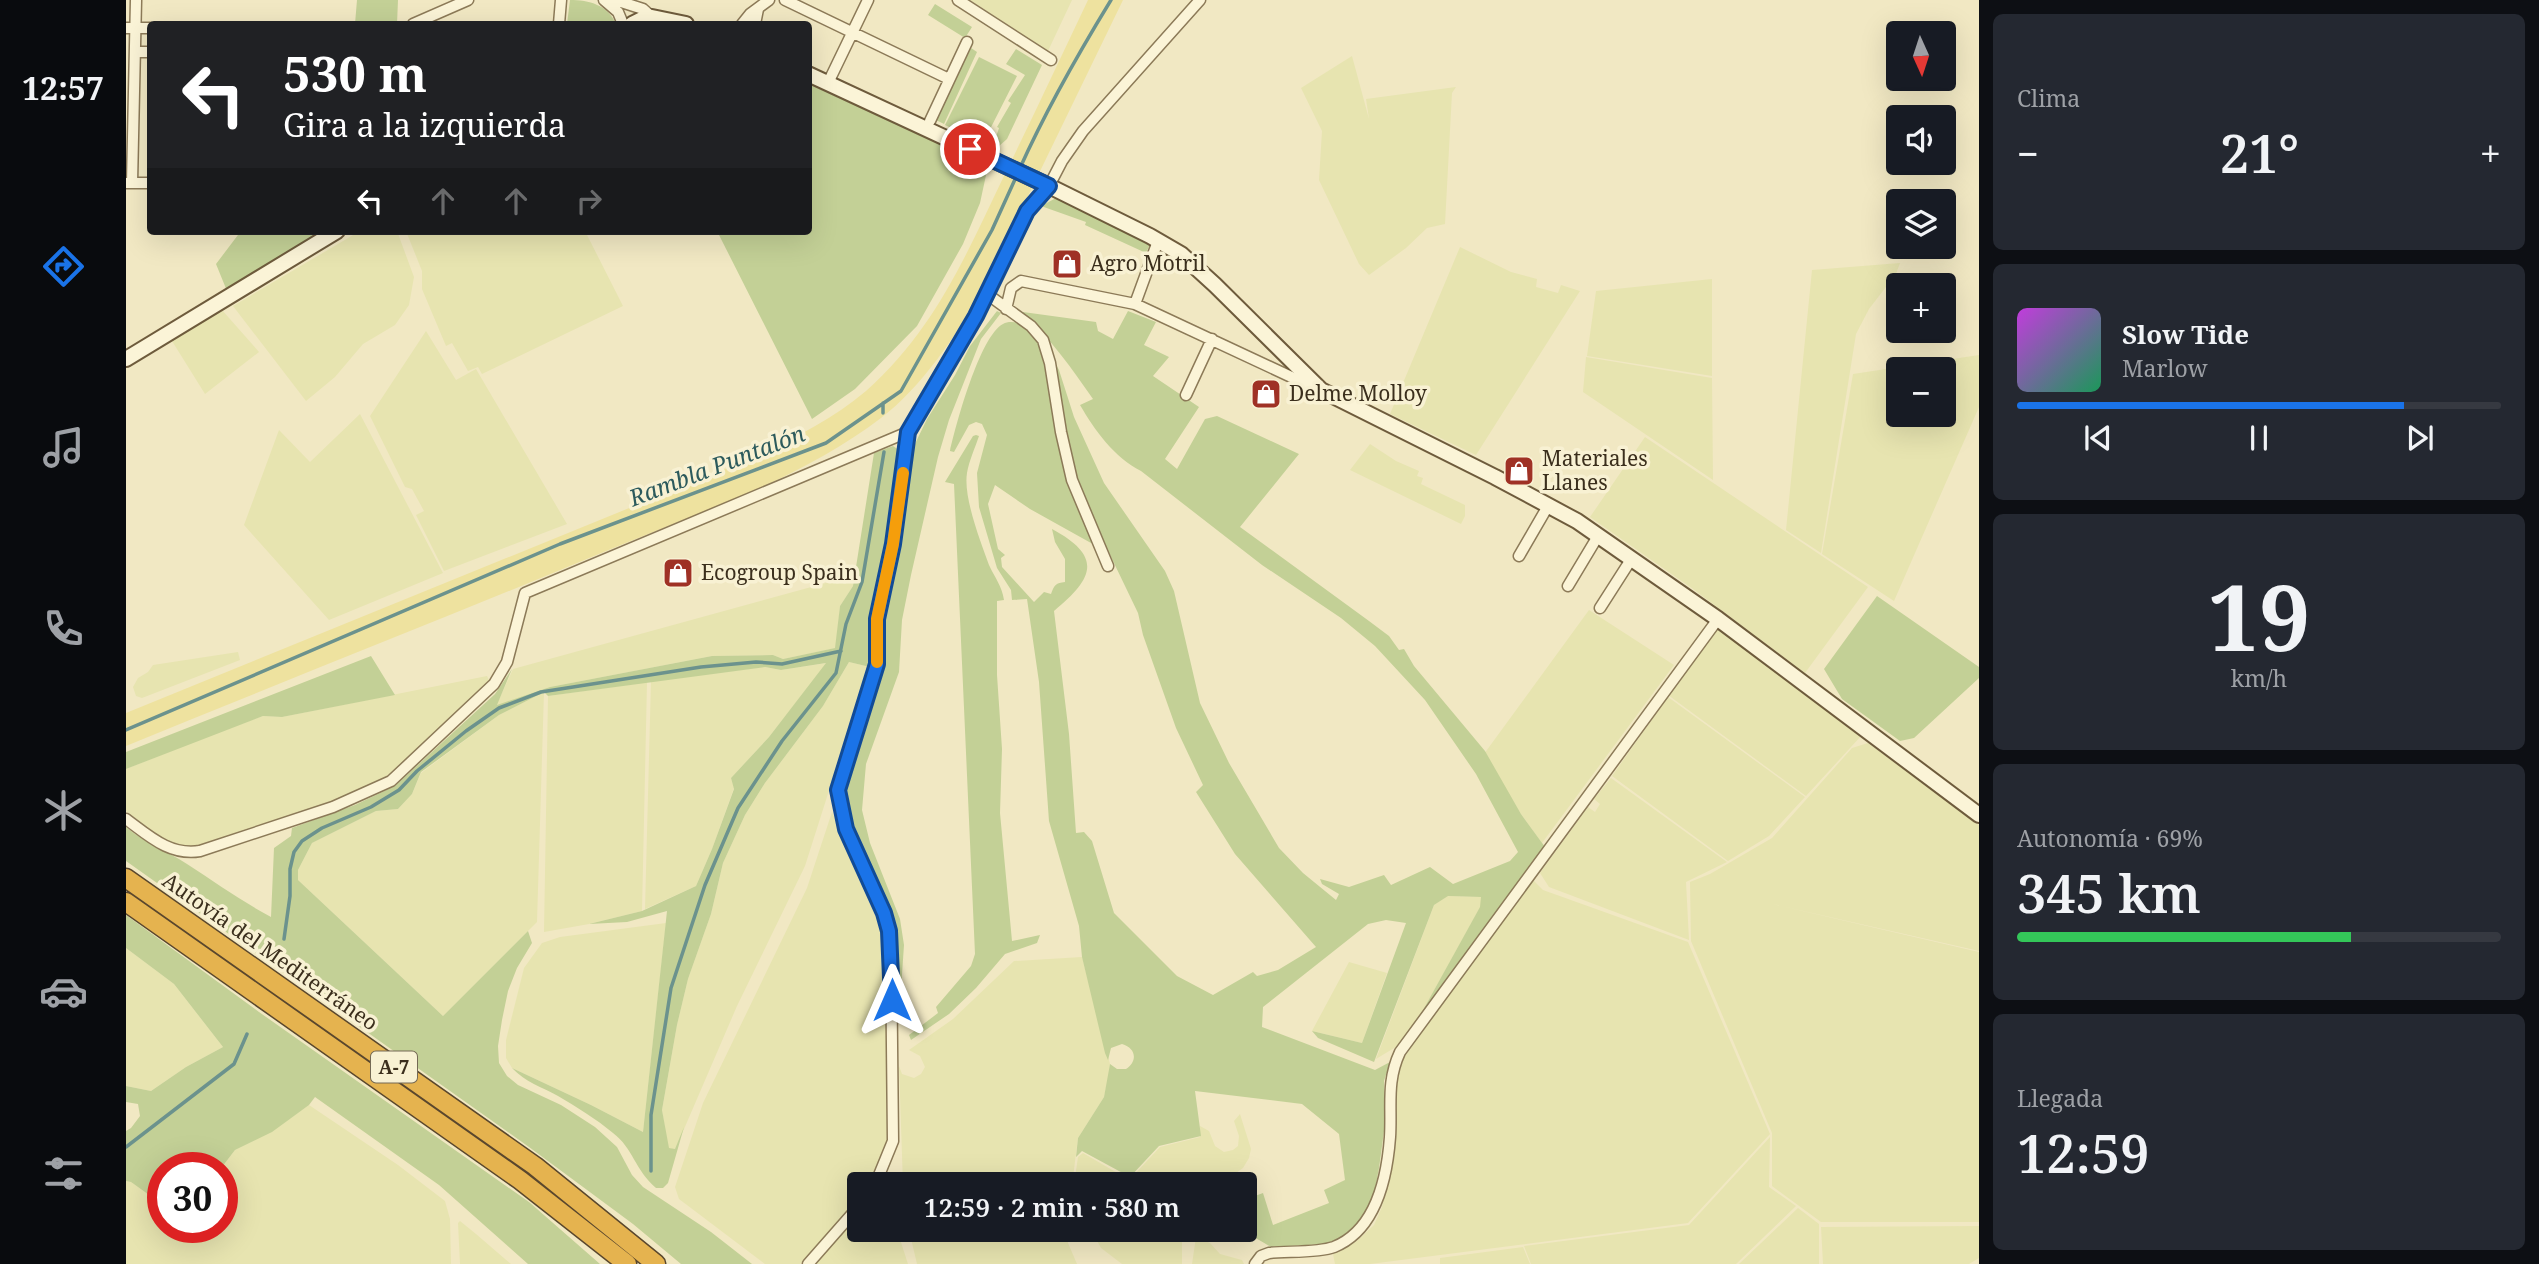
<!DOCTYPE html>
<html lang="es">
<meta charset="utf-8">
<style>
:root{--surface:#171b24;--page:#242831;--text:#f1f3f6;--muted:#9ea1a6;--line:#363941;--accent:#1a73e8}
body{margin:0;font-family:"Noto Serif",serif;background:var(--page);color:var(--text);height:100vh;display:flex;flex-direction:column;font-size:26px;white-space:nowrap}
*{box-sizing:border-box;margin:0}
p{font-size:23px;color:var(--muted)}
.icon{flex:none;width:38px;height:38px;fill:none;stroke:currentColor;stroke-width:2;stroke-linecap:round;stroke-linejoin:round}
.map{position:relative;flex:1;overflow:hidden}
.sheet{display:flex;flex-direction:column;gap:14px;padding:14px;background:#0d0f14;width:560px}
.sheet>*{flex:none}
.hud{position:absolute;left:21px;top:21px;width:665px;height:214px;border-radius:7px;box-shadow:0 7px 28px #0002;background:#202124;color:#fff;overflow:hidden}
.needle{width:46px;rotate:177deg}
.fabs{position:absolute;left:1760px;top:21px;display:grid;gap:14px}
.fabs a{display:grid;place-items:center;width:70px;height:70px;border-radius:7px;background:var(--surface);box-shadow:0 7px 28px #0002;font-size:35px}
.speed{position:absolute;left:21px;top:1152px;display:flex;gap:14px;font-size:35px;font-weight:700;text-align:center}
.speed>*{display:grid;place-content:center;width:91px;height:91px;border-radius:50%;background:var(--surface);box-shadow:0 7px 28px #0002;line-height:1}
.speed .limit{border:10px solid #d22;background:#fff;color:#111}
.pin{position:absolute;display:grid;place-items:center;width:60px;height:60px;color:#fff;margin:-30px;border:4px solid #fff;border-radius:50%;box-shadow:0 2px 7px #0007}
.me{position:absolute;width:77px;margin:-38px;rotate:0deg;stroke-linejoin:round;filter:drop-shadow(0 0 5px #0008)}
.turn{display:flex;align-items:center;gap:24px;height:147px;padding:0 21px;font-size:32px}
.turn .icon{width:91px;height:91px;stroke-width:2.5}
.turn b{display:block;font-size:49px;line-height:60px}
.lanes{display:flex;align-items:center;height:66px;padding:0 21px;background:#0003;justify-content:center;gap:35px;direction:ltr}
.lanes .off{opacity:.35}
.big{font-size:52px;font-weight:600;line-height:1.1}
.sheet .card{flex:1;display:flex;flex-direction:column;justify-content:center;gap:10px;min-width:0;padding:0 24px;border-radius:10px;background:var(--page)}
.sheet .dial{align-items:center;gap:0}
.dial b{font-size:91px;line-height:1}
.song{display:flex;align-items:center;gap:21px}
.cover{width:84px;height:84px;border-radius:10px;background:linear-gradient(135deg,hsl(290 70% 55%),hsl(150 70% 35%))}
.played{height:7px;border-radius:4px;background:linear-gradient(90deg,var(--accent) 80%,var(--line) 80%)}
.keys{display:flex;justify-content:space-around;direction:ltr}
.heat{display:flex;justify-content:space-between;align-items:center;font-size:38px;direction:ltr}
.charge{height:10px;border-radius:5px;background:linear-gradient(90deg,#34c759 69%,var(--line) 0)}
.trip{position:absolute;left:721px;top:1172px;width:410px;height:70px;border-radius:7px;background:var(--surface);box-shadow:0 7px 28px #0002;font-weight:600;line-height:70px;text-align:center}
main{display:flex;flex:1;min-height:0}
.tabs{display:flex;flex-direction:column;width:126px;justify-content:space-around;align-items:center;background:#090b0e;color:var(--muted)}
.tabs .icon{width:49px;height:49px}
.tabs .selected{color:var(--accent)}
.tabs b{font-size:32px;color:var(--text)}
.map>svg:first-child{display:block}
.farmland{fill:#e7e4b0;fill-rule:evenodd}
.green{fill:#c3d096}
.sand{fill:#eee29f}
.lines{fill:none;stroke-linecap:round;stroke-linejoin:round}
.stream{stroke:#6b928d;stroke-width:3.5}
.street-casing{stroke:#8c7a58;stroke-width:13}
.secondary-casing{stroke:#6e5b3c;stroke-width:18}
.highway-casing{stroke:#5a472d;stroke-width:21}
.street{stroke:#fbf4d7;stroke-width:10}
.secondary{stroke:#fbf4d7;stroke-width:14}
.highway{stroke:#e5b34f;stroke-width:18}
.route-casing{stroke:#114b97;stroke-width:18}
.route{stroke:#1a73e8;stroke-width:12}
.slow{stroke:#f59e0b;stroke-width:12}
.labels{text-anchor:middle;stroke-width:7;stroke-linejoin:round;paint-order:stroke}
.shield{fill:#f8f1d3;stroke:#746954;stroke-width:2}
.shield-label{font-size:19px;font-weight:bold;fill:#3b2f1d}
.poi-label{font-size:21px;fill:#3b2f1d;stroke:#f8f1d3;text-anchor:start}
.street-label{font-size:21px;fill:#3b2f1d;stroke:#f8f1d3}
.water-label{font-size:23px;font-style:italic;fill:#2c5a5c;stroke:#f8f1d3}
</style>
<main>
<nav class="tabs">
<b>12:57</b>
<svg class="icon selected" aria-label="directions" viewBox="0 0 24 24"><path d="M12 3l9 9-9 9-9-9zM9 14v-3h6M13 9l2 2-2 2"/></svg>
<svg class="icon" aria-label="music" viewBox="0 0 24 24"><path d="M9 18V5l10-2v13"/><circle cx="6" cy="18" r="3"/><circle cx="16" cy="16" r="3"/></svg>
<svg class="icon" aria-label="phone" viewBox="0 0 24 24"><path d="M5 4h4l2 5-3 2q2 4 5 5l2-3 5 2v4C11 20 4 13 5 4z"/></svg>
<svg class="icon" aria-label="climate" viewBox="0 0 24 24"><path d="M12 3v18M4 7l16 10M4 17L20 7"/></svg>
<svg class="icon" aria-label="car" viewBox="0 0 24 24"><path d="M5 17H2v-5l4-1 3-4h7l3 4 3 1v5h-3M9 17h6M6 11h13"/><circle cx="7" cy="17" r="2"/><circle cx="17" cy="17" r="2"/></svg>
<svg class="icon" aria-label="filters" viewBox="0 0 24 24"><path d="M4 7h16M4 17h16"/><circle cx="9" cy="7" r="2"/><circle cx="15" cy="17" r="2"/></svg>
</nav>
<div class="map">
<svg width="1853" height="1264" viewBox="0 0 1853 1264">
<rect width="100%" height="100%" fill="#f1e8c3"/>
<path class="farmland" d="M844,0H946L922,51Z
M1226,56L1243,119L1240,99L1330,87L1326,93L1319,224L1301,228L1280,248L1243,275L1233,264L1193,180L1196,131L1175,88Z
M234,231H271L288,277L283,305L269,325L237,344L209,377L180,401L107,306Z
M280,231H459L497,306L356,374L352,367L342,371L326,343L320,346L296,289V271Z
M1334,247L1385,272L1411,279L1410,287L1432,293L1435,285L1454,291L1350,455L1264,414Z
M1774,263L1770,274L1743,309L1730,334L1695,553L1660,530L1686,270Z
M1586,279V376L1461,356L1470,291Z
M96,310L133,352L79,394L46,341Z
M300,331L330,380L350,369L441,524L318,571L290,515L298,511L286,489L279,487L244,416Z
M1853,355V407L1768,601L1696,554L1727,374ZM1773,369H1818V415H1773Z
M1460,357L1586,378L1587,480L1457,392Z
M234,414L317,573L203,620L118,525L153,430L184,462Z
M1519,437L1742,587L1679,673L1567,589L1464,517Z
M1244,444L1270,461L1293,471L1291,476L1297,478L1295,484L1339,505V516L1335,524L1224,470Z
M729,575L727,586L714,606L710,648L657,659L647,655L586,656L424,687L370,706L387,669Z
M1463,610L1548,665L1416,843L1395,814L1358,754Z
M1592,628L1736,735L1680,796L1542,695Z
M112,652L114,660L16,698L10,696L7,687L12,678L22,672L27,665Z
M723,662L744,667L742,679L714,756L679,866L611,1006L549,1150L542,1148L536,1110L551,1025L562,979L585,914L597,863L619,815L639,783L697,706Z
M701,663L643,737L605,778L608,788L586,849L570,886L519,909L525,681L639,667L655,670Z
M361,676L363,680L274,768L255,780L206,801L73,846L61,847L42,843L0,811V769L80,737L137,716L156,717Z
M521,682L516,911L463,924L418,932L422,696Z
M418,692L411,922L317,1016L172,880V870L186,843L250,811L272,809L286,794L295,773L373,715Z
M1542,697L1679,797L1643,836L1602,861L1486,776Z
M1742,743L1853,825V951L1647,904L1853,952V1222H1695L1646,1186V1133L1565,941L1564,882L1584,874L1646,838L1726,748Z
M1485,778L1601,862L1560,882L1563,940L1423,887L1414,873L1462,807L1469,812L1474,804L1468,799Z
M706,812L742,888L759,933L761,1145L756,1161L741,1185H733V1197L674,1264H639L553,1199L549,1187L577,1103L681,888Z
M1406,879L1417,890L1562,942L1644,1134L1562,1223L1244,1264H1209L1207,1254L1231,1241L1248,1225L1256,1207L1270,1126L1267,1093L1274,1063Z
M1321,896L1355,897V906L1291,1021L1273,1045L1250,1059L1308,905Z
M540,923L517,1132L465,1105L386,1068L380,1058V1040L398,968L416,943L434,937Z
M0,948L48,984L97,1047L60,1067L25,1091L0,1086Z
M956,957L984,1064L983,1074L978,1097L952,1138L946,1185H777L773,1066L776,1074L788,1078L795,1074L799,1067L794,1056L783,1050L827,1019L888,961Z
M1223,962L1261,973L1236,1043L1186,1031Z
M183,1105L272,1165L319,1201L324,1219L325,1264H0V1181L5,1182L37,1205V1227H96V1167L109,1150L146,1131Z
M1114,1114L1125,1149L1123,1158L1117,1168L1093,1185H1017L1005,1178L1034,1147L1074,1137V1126L1083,1131L1089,1146L1098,1152L1107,1150L1112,1146L1113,1136L1108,1121Z
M1644,1137L1643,1187L1670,1206L1610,1264H1405L1398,1246L1563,1225Z
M957,1153L1012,1185H948L952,1157Z
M1672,1208L1693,1224V1264H1613Z
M733,1215V1230H771L782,1264H689Z
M334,1221L350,1234L385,1264H334L332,1223Z
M1853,1226V1258L1843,1264H1697L1695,1227Z
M783,1230H942V1243L951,1264H791Z
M965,1230H1061L1056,1239V1264H996L975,1248Z
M1070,1237L1084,1243L1094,1254L1116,1260L1118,1264H1066Z
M1397,1247L1404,1264H1314V1258Z"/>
<path class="green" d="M231,0H272L271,24H229Z
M444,0C463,0 482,5 490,24H441Z
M809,4L846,27L839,38L802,15Z
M845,48L851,52L818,124L810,120Z
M890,49L916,65L881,139L872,147L863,144L866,136L870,137L873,128L871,127L885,103L882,101L899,75L880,64Z
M853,57L891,76L857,143L819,125Z
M683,84L862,166L854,203L837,244L791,326L729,389L686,419L591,231H682Z
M930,198L1024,244L1020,253L959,225L960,222L915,206Z
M115,231H201L101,291L90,264Z
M871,311L875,313L855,339L823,420L812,457L785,575L776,620L773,672L740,764L736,810L744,843L774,919L778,945L774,1004L768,1007L770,937L765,916L725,828L721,794V773L754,668L756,655L755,630L761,590L772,551L787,448L801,419L829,375L844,346Z
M1002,311L1030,322L1018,345L1043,357L1027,376L1073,407L1039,459L1051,469L1079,419L1091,416L1173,454L1114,527L1243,621L1263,636L1273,650L1278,649L1288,666L1359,751L1395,814L1419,847L1291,1021L1354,907L1355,897L1322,896L1308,905L1248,1062L1192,1038L1186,1031L1236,1043L1280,923L1260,920L1242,924L1137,1007L1136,1027L1249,1070L1264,1062L1258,1081L1259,1124L1253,1168L1247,1200L1235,1219L1215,1238L1198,1244L1145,1247L1116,1230H1118V1200L1137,1193L1147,1225L1203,1203L1198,1190L1219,1180L1213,1134L1176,1104L1069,1091L1075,1136L1033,1146L1004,1177L956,1151L950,1157L952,1138L978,1097L984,1064L991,1069H1000C1012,1061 1010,1048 996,1044L985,1048L982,1060L979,1053L956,957L953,926L923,821L913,682L901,599L886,600L885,590L871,568L853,507L851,473L861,435L856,424L850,422L843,425L828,452L824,451C830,424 854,336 877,324C882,321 888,322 893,323C902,326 911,338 914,346C924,372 925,399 929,425C931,441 936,457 940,472C946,497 958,518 967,542L965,543L904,509L869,485L862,504L872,549L879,555L875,558L876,567L908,602L918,592L925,594C928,585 930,583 939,582V559L929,542L926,529C978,557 967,579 928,611L943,734L950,833L958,832L966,841L988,913L1051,976L1087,995L1127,972L1131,976L1152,970L1190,947L1109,854L1070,792L1077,785L1050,728L1017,635L1012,613L962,509L946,465L927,359L933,370L948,417L978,483L1039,571L1048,591L1074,703L1103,763L1153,848L1177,873L1210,900L1213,894L1196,884L1194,879L1223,887L1258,875L1265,885L1304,867L1327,884L1384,861L1392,852L1350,774L1299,700L1249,646L1215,618L1136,565L1015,471C988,457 969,431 954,405L967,399C946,369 925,338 897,315V312L970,322L972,331L987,339Z
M850,435L853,436C849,448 843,461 841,473C837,497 855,543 863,565C869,578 876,586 878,600L871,601V675L876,749L874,813L886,941L914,935L911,943L879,954L850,988L823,1014L785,1040L783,1035L812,1013L810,1007L845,966L849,954L828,484L819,482L847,436Z
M767,446L773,450C774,503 757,556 749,609C747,627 750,651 744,667L723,662L697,706L639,783L619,815L597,863L585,914L562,979L551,1025L536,1110L543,1148L549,1149L558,1127L542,1183L537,1188H530C509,1170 507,1148 487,1133C470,1119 451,1107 432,1096C416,1087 399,1082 386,1068L465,1105L517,1132L541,911L501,922L463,924L516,911L570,886L586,849L608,789L605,778L643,737L700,663L655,670L639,667L422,696L418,692L373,715L295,772L286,794L272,809L250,811L186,843L172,870V880L317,1016L402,931L406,943L391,968L382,991L376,1020L372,1046L373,1063L381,1076L392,1085L435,1105L469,1127L491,1147L506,1175L517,1187L585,1232L626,1264H555L507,1224L403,1147L0,861V827C19,843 41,851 61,864C89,882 115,901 145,917L148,848L165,836L166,828L229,805L269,786L369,694L386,669L371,705L424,687L586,656L647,655L657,659L709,648L714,606L727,586L748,453Z
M1751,596L1853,667V678L1788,738L1774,741L1716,699L1698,669Z
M245,656L269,695L156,717L137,716L0,769V752Z
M0,915L133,1012L403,1202L474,1264H402L313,1185L189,1097L183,1105L146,1132L109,1150L96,1167H37V1205L5,1182L0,1181V1131L5,1128L14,1116L12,1104L0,1102V1086L25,1091L60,1067L97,1047L48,984L0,948Z"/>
<path class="sand" d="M962,0H997L856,291C831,334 795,388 755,418C675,479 577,511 485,549C324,616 161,680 0,746V713L626,458C666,439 706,420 740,391C809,329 838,259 877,178C906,119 934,59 962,0Z"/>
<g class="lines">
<path class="stream" d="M894,168C920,110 952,54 985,0
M757,403V413
M0,730L434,544L700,443L775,391L866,230L891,175
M158,939L164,896V869L168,852L176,841L196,828L245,807L273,790L291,771L340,731L373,708L415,692L575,667L630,662L656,664L715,651
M0,1147L108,1064L121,1034
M525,1171V1115L545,988L579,885L612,808L656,741L710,673L720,624L736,582L758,452"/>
<g class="street-casing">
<path id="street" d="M478,0L492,12L497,24
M489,0L517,9L526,17
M659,0L823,79
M832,0L925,60
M287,24L342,0
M433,24L435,0
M616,24L624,14L643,0
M629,24L632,9
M0,28H24
M9,52H24
M702,83L742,0
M804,121L841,42
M1,183H24
M6,183L10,0
M861,294L905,326L917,340L924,363L935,432L946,480L982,566
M1009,304L1032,241
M880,309L885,288L895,281L1009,304L1189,388
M1060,395L1086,339
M1393,556L1422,506
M1442,586L1472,536
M1474,608L1506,558
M0,819C23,836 44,856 74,851L207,807L265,781L368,684L381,662L399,593L782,432
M749,1185L767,1141L765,950L758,913L720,829L712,790L751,664V619L767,544L782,432L850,316L901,211L923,186L936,161L957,131L1074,0
M682,1264L733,1206
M1129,1264L1135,1256L1143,1253C1161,1251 1192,1253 1208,1247C1250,1230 1261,1178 1264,1137C1266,1106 1260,1082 1274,1052L1592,619"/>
</g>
<g class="secondary-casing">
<path id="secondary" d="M506,24L518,18L526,17L560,24
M682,74L923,186L1024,236L1055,254L1089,285L1195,390L1369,477L1451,521L1592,619L1853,815
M0,359L211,231"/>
</g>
<g class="highway-casing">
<path id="highway" d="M0,878L409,1166L530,1264
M0,902L394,1180L501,1264"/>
</g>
<use href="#street" class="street"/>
<use href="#secondary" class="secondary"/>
<use href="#highway" class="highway"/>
</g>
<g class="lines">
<g class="route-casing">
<path id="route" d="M766,1000L763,931L758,913L720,829L712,790L751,664V619L767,544L782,432L850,316L901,211L923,186L844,149"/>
</g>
<use href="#route" class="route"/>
<path class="slow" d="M751,662V619L767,544L777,473"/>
</g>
<defs>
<g id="shop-square" transform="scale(1.575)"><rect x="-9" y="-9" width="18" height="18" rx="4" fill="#9f3125" stroke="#f8f1d3"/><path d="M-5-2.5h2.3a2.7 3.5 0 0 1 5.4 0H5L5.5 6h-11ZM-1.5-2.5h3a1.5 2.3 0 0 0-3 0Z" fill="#fff"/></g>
</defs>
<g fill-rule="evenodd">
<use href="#shop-square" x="941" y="264"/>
<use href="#shop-square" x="1140" y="394"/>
<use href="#shop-square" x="1393" y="471"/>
<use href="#shop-square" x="552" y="573"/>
</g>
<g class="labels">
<rect class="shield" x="245" y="1051.5" width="46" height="31" rx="5"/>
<g class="shield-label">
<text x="268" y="1074">A-7</text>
</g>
<g class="poi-label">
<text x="964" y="271">Agro Motril</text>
<text x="1163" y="401">Delme Molloy</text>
<text x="1416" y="466">Materiales<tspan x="1416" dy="24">Llanes</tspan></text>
<text x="575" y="580">Ecogroup Spain</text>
</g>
<g class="street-label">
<text transform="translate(144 952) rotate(35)" y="7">Autovía del Mediterráneo</text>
</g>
<g class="water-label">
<text transform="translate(591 466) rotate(-21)" y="8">Rambla Puntalón</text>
</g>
</g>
</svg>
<div class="fabs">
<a><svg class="needle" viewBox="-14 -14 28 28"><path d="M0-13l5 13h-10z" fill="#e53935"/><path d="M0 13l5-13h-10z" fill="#9ea1a6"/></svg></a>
<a><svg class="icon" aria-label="sound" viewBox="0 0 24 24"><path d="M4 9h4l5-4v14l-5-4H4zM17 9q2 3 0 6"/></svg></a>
<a><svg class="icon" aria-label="layers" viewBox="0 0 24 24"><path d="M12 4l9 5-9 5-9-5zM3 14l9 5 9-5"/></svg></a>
<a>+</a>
<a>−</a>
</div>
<div class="speed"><div class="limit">30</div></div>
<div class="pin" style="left:844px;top:149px;background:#d93025"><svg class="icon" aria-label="arrive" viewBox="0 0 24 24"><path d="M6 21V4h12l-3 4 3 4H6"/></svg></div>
<svg class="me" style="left:766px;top:1000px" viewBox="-20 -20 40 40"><path d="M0-17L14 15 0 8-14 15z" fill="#1a73e8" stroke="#fff" stroke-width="4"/></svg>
<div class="trip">12:59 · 2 min · 580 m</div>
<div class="hud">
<div class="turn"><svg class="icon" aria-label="left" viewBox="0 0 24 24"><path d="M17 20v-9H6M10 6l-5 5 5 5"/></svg><div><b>530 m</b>Gira a la izquierda</div></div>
<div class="lanes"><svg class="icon" aria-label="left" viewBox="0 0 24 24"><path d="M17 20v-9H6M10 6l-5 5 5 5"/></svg><svg class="icon off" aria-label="ahead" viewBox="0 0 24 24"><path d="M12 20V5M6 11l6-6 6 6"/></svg><svg class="icon off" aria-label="ahead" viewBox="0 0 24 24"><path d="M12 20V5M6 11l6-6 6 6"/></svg><svg class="icon off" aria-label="right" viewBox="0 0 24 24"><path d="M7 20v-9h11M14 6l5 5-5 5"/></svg></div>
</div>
</div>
<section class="sheet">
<div class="card"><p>Clima</p>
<div class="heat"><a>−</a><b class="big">21°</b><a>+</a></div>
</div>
<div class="card">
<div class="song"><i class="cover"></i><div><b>Slow Tide</b><p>Marlow</p></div></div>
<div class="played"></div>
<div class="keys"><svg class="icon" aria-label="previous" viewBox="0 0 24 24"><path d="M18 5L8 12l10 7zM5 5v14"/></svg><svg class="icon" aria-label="pause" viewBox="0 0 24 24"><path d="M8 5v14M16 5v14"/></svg><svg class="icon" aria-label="next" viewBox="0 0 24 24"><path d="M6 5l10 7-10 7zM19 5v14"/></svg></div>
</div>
<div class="card dial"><b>19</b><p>km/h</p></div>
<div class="card"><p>Autonomía · 69%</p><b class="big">345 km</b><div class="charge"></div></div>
<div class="card"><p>Llegada</p><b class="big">12:59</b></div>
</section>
</main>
